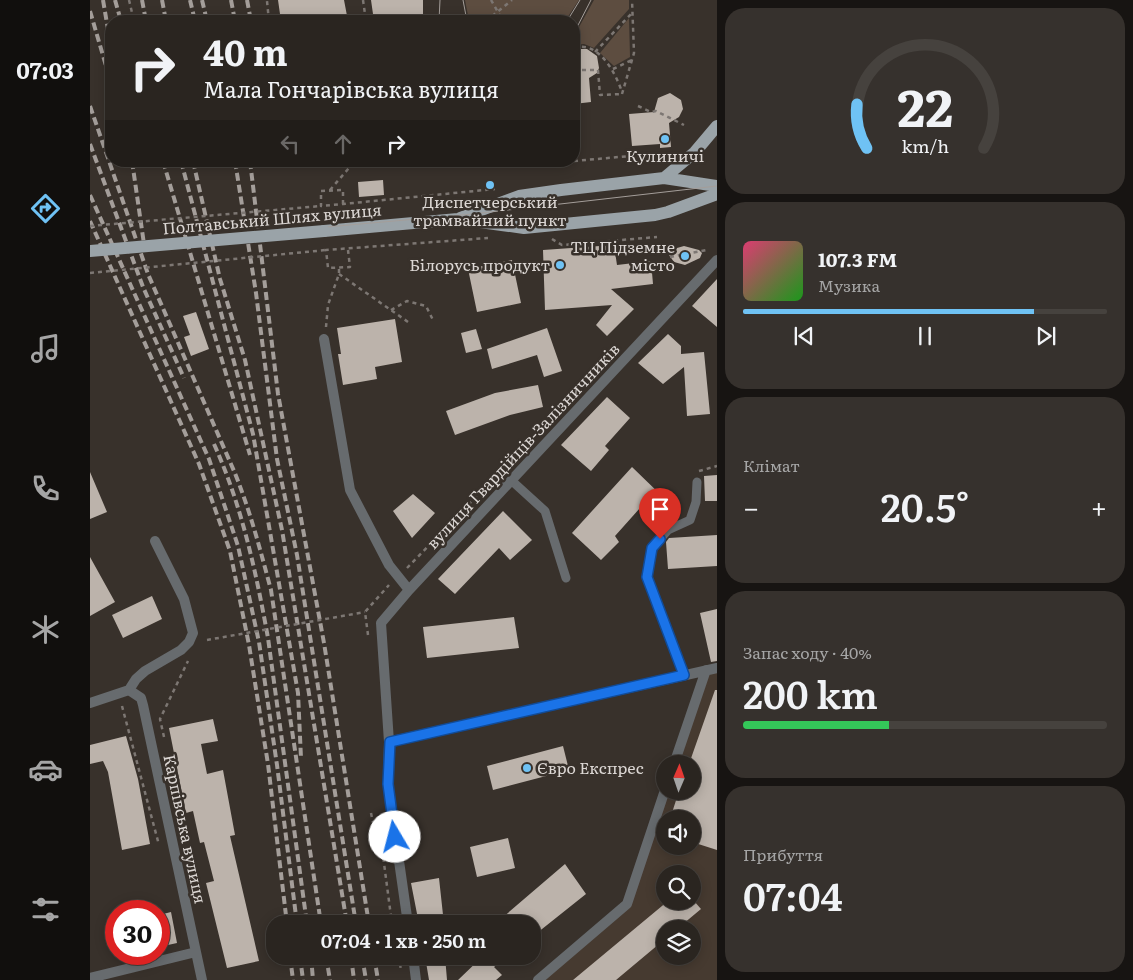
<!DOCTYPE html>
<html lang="uk">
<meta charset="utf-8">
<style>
:root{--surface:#2a2520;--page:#36312d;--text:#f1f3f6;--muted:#a5a5a5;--line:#46423e;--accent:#6fc2f4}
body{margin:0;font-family:Literata,serif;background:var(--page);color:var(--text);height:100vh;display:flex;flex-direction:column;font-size:19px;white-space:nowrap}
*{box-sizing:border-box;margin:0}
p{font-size:16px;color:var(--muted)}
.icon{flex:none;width:28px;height:28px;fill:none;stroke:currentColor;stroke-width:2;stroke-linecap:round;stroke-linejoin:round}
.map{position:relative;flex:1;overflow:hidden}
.details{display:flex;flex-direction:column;gap:8px;padding:8px;background:#171412;width:416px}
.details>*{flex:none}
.banner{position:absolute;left:15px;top:15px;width:475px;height:152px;border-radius:20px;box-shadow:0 2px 12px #0003,0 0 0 1px var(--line);background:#2a2520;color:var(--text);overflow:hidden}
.needle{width:32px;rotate:2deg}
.buttons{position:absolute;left:566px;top:755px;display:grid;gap:10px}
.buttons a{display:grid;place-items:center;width:45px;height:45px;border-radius:50%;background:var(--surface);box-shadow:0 2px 12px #0003,0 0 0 1px var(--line);font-size:25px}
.speed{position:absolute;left:15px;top:900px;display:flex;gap:10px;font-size:25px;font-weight:700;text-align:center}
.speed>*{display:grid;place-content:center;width:65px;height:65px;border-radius:50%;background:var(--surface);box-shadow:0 2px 12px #0003,0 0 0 1px var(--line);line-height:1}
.speed .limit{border:8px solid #d22;background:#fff;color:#111}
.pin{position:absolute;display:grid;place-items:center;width:42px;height:42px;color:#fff;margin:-51px -21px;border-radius:50% 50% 50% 0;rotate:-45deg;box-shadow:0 0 5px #0007}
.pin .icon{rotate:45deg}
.me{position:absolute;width:55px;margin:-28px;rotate:352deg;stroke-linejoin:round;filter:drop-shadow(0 0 4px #0008)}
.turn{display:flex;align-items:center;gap:18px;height:105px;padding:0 15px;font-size:22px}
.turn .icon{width:65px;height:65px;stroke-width:2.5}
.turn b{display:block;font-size:35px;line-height:42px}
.lanes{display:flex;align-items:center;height:48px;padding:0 15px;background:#0003;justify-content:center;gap:25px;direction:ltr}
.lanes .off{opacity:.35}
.big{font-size:38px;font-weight:600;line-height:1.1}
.details .tile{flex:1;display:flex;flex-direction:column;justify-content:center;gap:8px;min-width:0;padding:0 18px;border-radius:20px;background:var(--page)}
.details .dial{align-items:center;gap:0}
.dial svg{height:130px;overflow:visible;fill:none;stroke:var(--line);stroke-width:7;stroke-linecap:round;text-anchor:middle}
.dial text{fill:var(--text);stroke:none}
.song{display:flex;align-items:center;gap:15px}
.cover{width:60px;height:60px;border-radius:8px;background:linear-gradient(135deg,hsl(340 70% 55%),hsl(120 70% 35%))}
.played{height:5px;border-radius:2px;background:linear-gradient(90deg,var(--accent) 80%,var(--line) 80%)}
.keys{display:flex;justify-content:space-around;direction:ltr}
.heat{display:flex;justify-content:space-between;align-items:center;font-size:28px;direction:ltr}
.charge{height:8px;border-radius:4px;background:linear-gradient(90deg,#34c759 40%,var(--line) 0)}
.trip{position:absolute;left:176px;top:915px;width:275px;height:50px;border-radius:20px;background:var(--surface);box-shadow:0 2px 12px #0003,0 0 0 1px var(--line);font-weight:600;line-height:50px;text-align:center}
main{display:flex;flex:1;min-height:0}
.dock{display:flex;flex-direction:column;width:90px;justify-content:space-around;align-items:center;background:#110f0d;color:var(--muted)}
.dock .icon{width:35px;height:35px}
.dock .selected{color:var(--accent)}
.dock b{font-size:22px;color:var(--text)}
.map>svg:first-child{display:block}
.built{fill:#463a30;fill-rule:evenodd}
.green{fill:#5d4d40}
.building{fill:#bcb3ab}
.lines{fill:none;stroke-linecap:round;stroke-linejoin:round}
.path{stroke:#7d7773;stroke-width:2.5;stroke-dasharray:4 4;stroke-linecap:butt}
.lane{stroke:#676b6e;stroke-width:9}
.street{stroke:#676b6e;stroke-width:10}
.primary{stroke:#9aa3a8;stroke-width:12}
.tram{stroke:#a49e9a;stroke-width:1}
.rail{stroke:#a49e9a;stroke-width:4;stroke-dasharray:8 4;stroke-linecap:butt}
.path-bridge{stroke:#7d7773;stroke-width:2.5;stroke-dasharray:4 4;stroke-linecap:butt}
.primary-bridge{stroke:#9aa3a8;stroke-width:12}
.route-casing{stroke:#114b97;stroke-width:12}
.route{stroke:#1a73e8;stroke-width:9}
.poi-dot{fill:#6fc2f4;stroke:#38312b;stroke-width:2}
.labels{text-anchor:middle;stroke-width:5;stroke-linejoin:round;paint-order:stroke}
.poi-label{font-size:16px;fill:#dcd7d4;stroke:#38312b}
.street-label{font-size:16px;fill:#dcd7d4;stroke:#38312b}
</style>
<main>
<nav class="dock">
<b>07:03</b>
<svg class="icon selected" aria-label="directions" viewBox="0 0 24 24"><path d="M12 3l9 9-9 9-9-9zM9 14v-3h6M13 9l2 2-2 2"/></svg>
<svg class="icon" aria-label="music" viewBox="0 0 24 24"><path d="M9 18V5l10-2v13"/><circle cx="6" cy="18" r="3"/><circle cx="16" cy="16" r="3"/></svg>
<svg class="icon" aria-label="phone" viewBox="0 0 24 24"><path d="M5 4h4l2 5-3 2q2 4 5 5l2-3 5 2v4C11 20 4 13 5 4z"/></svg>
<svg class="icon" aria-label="climate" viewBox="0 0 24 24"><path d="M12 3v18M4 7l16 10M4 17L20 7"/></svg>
<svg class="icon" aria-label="car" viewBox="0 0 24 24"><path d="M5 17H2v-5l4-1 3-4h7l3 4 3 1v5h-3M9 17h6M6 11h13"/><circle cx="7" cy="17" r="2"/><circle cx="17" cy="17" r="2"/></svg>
<svg class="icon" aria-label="filters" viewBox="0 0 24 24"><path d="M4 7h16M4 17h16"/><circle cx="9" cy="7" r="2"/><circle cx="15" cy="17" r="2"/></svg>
</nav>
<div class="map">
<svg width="627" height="980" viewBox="0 0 627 980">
<rect width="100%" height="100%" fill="#38312b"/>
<path class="built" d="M627,668V980H448L537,904L575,791H602V764H584L616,670ZM575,819H602V846H575ZM575,874H602V901H575ZM575,929H602V956H575Z"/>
<path class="green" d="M375,0H489L475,21H379Z
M504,0H539V9L504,48L494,44L484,45V36Z
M539,18L540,57L524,66L510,53Z"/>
<path class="building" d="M188,0H254L258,21H191Z
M281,0H333V21H284Z
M491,49H497L507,56L509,68L507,73L499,78L501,102L484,104V51Z
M580,93L591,100L593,109L589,117L579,123L581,147L570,148V144L542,146L539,114L564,112L568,98Z
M293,180L294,195L269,197L268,182Z
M524,245L527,265L561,261L563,284L521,289L544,309L517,336L506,325L522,305L455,310L453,250Z
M594,246L609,250L612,253L610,258L595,265L584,262L579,255L587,248Z
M422,260L431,303L387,312L378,269Z
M627,279V327L602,306Z
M106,312L119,349L101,356L94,337L100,335L93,316Z
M305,319L312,362L285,367L287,379L253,385L248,354H251L247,328Z
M457,328L472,371L454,377L447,355L402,369L397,349Z
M386,329L392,349L376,353L371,333Z
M578,334L591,346V354L614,352L620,414L597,416L594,367L573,384L548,363Z
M448,385L453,407L420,415L365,435L356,411L405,393Z
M517,397L540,418L515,446L519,450L501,471L471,445Z
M542,467L573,497L556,513L550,508L525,536L529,542L511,560L482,533Z
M0,472L17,512L0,519Z
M627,475V501H615L614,476Z
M323,494L345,513L322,538L303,511Z
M413,511L442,540L420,560L409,548L365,594L348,579Z
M627,535V566L578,569L576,542L579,538Z
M0,557L25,602L0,616Z
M62,596L72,619L33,638L22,615Z
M627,609V661L621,662L610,613Z
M424,617L429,648L337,658L333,627Z
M625,690H627V850L602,842V819H580L589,791H602V764H599Z
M123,719L128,741L111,744L117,774L133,770L145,835L140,836L169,961L137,968L116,883L124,881L114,842L110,843L103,811L96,813L79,728Z
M36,736L48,779L60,844L32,850L18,772L13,761L0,764V745Z
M473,746L479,770L403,790L397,766Z
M418,838L425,868L387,877L380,847Z
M475,864L496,894L442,937V924H405Z
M349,878L354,924H329L321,883Z
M578,901H604L611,909L587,929H575V939L526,980H483Z
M81,912L87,943L69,947V915Z
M335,956H355L357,980H339Z
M393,956H418L404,967L412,975L406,980H368Z"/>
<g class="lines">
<path class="path" d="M39,0L44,21
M273,0L276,21
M401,0L413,21
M179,21L177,1H179
M396,21L422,0
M484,48C509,40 526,74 532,92
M505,52L542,13
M523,69L542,60
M484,70H508L510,95L532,94
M532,94L544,53L542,0
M548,106L561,112L566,111L594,125
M484,161L563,154
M453,163L475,161
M240,190L265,161
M253,204V190L231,191V206L253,204L405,189
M462,239L472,245L567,237
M258,250L260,267L238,268L236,250L398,238
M580,257L617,250
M249,274L321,324
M301,310L317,301L336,306L344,322
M236,327L238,305L249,274V268
M609,471L627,466
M317,568L416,466
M278,635L275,612L299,585
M32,706L69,845
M74,737L70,719L98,661
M281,813L284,827L290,833L302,924
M309,956L311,971"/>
<path class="lane" d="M422,481L455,511L476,578
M594,675L557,577L562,548L578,530L600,520L606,502L607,482"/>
<path class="street" d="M234,339L260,490L299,565L319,590
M39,690L51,698L53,705L112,980
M0,703L39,690L46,679L55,671L91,650L99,642L103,633L94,599L65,541
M299,742L627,668
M584,764L616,670
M318,924L298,784L299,742L291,623L319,590L627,260
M323,956L326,980
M0,978L106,952
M448,980L537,904L575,790"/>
<path class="primary" d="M574,178L605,152L627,126
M370,218L429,196L471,190L574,178L627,186
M234,231L368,219L434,228L565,215L578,212L627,194"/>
<path class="tram" d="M373,0L377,21
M349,21L350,0
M477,21L490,0
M484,33L501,0
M0,248L383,214L627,186"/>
<path class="rail" d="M13,0L21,47
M25,0L31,21
M52,0L56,21
M72,0L76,21
M100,0L105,21
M112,0L117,21
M141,0L145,21
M157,0L161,21
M0,11L21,83
M0,106L58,274L144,471C160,510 170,549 181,590L231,924
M0,144L53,287L94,378
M42,161L55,251
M73,161L160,455
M91,161L163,434L208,693L211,758
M103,161L130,279L155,360L192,530L257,924
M145,161L166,293L187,459L207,555L266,924
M160,161L188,394L234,643L279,924
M0,195L119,459L148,546L169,642L187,765L207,924
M0,221L109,464L140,551L159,645L178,764L197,924
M124,444C152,506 166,572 178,638L217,924
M200,956L203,980
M210,956L213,980
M221,956L223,980
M236,956L240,980
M261,956L264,980
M272,956L276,980
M284,956L288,980"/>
<path class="path-bridge" d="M0,226L231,206
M0,273L236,250
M117,640L275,612"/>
<path class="primary-bridge" d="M0,251L234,231"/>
</g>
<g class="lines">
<g class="route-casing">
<path id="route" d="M305,837L298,784L300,742L594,675L557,577L562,548L570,539"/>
</g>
<use href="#route" class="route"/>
</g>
<g class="poi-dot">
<circle cx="575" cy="139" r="5"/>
<circle cx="400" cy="185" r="5"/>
<circle cx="595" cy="256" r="5"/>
<circle cx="470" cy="265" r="5"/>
<circle cx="437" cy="768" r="5"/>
</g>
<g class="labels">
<g class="poi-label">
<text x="575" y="162">Кулиничі</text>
<text x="400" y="208">Диспетчерський<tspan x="400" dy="18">трамвайний пункт</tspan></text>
<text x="585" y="253" text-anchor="end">ТЦ Підземне<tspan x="585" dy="18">місто</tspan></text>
<text x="460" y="271" text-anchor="end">Білорусь продукт</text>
<text x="447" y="774" text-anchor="start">Євро Експрес</text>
</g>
<g class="street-label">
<text transform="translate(182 219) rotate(-5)" y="6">Полтавський Шлях вулиця</text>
<text transform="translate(433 446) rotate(-47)" y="6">вулиця Гвардійців-Залізничників</text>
<text transform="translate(95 829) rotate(78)" y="6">Карпівська вулиця</text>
</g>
</g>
</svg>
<div class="buttons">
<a><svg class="needle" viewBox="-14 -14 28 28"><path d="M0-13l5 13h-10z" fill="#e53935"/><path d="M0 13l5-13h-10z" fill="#a5a5a5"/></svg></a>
<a><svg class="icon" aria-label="sound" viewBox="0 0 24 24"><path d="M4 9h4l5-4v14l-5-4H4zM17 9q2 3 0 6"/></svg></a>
<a><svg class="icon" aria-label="search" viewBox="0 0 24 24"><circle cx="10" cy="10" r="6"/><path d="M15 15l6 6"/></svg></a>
<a><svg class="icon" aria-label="layers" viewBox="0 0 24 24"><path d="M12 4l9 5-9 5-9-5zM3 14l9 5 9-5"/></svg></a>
</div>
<div class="speed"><div class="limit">30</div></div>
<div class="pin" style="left:570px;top:539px;background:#d93025"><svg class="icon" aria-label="arrive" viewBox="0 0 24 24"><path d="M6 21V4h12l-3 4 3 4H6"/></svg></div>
<svg class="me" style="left:305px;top:837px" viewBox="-20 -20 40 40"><circle r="19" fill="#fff"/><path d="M0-13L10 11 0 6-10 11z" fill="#1a73e8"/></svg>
<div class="trip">07:04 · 1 хв · 250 m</div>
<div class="banner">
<div class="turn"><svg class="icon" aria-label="right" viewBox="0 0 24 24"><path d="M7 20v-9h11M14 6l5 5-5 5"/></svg><div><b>40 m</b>Мала Гончарівська вулиця</div></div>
<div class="lanes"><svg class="icon off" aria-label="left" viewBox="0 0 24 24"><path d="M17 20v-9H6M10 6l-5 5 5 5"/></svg><svg class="icon off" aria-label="ahead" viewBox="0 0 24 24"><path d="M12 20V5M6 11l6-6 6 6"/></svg><svg class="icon" aria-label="right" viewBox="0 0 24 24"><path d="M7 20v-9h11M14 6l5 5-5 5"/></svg></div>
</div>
</div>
<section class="details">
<div class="tile dial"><svg viewBox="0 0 100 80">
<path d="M14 69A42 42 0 1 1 86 69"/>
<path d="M14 69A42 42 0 0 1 8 42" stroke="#6fc2f4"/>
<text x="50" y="56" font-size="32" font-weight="700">22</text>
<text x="50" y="72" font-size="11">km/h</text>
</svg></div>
<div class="tile">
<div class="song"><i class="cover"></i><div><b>107.3 FM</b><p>Музика</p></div></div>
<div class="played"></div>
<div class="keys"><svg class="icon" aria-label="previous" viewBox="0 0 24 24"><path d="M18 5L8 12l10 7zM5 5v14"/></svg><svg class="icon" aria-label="pause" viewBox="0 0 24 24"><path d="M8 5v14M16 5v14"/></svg><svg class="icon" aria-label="next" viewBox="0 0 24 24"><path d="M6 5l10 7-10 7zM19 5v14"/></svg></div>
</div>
<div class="tile"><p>Клімат</p>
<div class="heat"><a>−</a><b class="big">20.5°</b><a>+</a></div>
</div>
<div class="tile"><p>Запас ходу · 40%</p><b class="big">200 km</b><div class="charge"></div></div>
<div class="tile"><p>Прибуття</p><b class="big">07:04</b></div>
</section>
</main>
